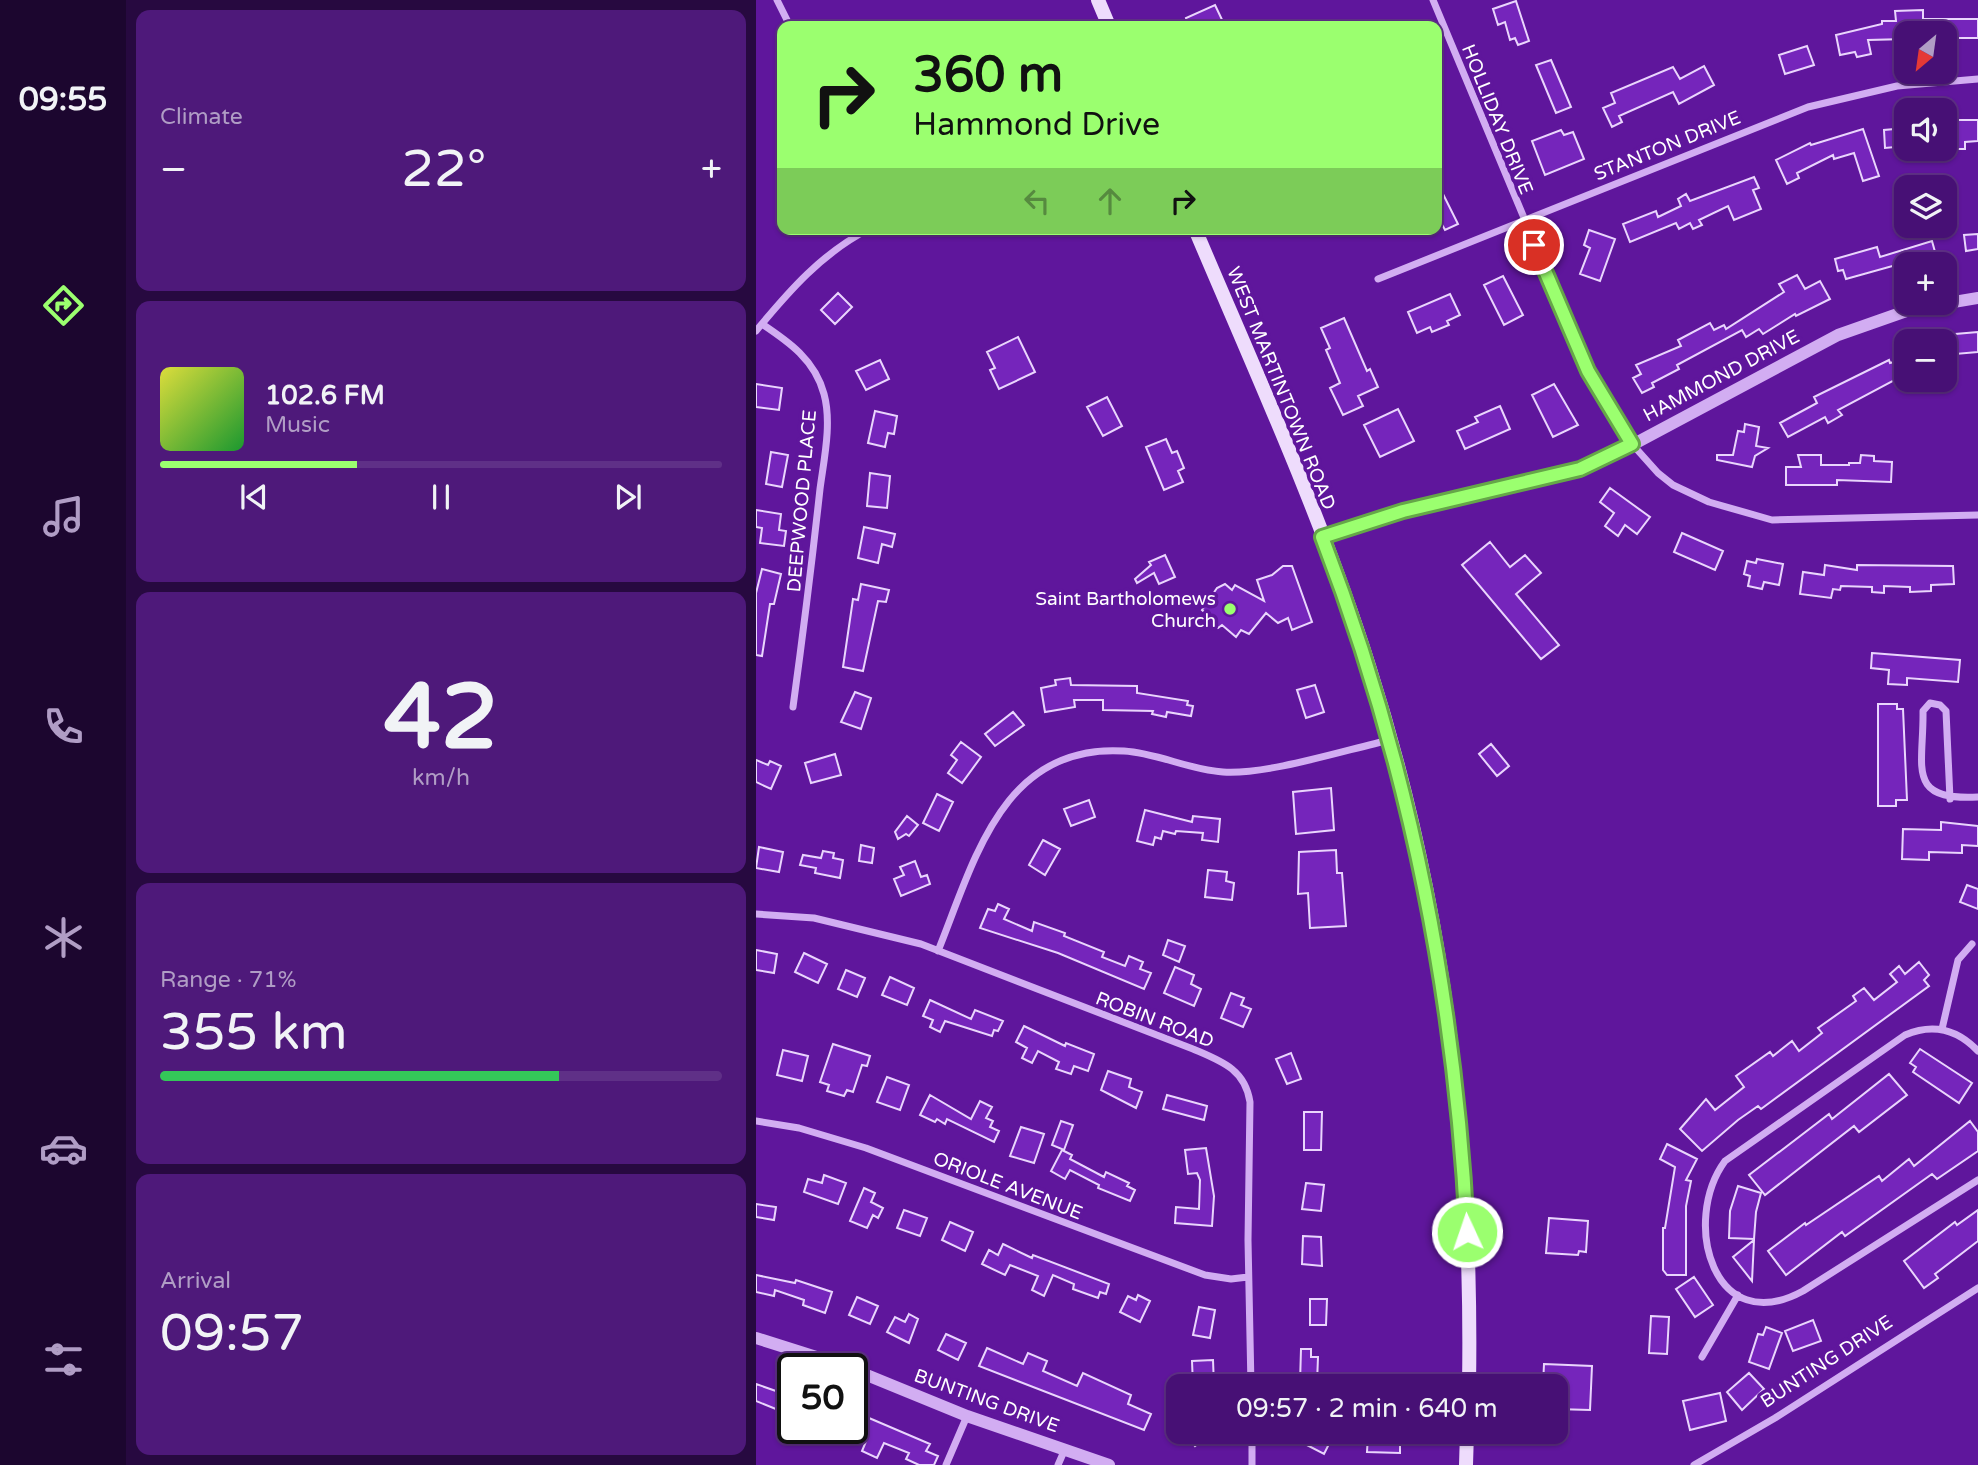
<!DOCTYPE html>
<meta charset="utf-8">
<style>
:root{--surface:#471075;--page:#4e197a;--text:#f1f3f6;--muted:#b09dc5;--line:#5f3087;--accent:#9bff6f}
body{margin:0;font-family:"Varela Round",sans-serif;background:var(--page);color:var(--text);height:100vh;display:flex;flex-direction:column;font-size:26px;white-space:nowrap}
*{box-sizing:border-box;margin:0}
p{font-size:23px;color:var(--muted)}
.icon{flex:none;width:38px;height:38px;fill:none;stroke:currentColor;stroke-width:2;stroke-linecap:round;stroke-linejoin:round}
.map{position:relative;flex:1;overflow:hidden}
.sheet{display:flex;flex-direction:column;gap:10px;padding:10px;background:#270940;width:630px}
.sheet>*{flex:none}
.banner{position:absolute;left:21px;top:21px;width:665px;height:214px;border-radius:14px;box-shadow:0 2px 5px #0004,0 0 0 2px var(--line);background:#9bff6f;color:#111;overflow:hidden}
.needle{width:46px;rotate:209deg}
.tools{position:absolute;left:1138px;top:21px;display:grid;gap:14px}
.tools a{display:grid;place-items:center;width:63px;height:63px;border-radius:14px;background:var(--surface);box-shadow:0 2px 5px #0004,0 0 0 2px var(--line);font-size:35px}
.speed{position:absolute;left:21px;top:1353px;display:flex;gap:14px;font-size:35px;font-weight:700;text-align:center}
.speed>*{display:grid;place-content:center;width:91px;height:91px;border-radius:50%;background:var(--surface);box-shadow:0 2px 5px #0004,0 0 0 2px var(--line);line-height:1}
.speed .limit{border:4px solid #111;border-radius:10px;background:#fff;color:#111}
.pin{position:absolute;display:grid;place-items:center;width:60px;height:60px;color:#fff;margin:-30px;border:4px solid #fff;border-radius:50%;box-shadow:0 2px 7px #0007}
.me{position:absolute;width:77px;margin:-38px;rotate:357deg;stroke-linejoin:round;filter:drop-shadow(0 0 5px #0008)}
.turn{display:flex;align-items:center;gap:24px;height:147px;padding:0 21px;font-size:32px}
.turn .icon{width:91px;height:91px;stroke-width:2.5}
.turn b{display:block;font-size:49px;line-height:60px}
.lanes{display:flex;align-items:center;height:66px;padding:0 21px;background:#0003;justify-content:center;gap:35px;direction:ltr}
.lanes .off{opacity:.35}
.big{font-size:52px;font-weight:600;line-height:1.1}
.sheet .widget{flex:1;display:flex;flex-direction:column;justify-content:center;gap:10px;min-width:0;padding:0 24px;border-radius:14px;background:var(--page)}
.sheet .dial{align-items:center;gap:0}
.dial b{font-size:91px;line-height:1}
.song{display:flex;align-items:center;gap:21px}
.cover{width:84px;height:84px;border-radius:10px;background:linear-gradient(135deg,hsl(60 70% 55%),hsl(130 70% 35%))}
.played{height:7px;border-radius:4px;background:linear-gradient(90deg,var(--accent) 35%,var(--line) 35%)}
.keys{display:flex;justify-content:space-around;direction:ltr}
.heat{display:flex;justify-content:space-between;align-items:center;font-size:38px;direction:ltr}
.charge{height:10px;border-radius:5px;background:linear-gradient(90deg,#34c759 71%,var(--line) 0)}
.trip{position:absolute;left:410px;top:1374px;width:402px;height:70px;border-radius:14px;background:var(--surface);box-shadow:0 2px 5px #0004,0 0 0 2px var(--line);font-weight:600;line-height:70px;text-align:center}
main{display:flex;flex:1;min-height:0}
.tabs{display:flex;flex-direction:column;width:126px;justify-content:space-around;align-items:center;background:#1c062f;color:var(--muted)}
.tabs .icon{width:49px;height:49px}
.tabs .on{color:var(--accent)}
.tabs b{font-size:32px;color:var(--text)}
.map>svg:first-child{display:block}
.building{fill:#7525bb;stroke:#ead5fd;stroke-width:2}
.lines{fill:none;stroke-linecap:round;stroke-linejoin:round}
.minor{stroke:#d2adf2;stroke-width:7}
.tertiary{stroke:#d2adf2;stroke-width:12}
.secondary{stroke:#eedcfc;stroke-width:14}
.route-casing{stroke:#65a648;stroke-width:18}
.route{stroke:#9bff6f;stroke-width:12}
.poi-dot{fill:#9bff6f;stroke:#5f169c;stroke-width:2.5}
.labels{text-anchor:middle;stroke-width:7;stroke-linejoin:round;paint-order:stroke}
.street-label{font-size:19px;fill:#fff;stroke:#5f169c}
.poi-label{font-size:19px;fill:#fff;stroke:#5f169c;text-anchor:end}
</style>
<main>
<nav class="tabs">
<b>09:55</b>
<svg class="icon on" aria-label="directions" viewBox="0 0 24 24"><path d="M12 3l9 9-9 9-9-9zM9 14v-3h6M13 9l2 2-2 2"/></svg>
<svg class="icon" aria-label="music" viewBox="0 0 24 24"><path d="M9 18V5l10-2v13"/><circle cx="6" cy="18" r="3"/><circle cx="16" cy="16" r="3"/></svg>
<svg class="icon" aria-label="phone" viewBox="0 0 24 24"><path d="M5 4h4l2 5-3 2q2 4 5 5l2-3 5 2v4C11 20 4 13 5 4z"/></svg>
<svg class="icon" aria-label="climate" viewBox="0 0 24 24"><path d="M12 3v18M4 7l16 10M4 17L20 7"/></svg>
<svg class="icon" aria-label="car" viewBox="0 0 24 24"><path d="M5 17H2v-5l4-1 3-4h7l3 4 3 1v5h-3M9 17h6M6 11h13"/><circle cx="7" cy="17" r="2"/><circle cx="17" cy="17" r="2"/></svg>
<svg class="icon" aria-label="filters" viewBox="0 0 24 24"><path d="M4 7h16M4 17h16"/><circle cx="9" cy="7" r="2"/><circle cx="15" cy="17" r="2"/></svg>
</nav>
<section class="sheet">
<div class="widget"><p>Climate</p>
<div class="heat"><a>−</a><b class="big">22°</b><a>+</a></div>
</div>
<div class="widget">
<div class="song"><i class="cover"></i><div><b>102.6 FM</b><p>Music</p></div></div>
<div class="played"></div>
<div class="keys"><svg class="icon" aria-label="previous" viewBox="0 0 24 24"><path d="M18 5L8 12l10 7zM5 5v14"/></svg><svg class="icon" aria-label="pause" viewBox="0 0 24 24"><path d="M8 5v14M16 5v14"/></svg><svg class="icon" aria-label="next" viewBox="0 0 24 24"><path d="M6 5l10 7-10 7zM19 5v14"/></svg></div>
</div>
<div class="widget dial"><b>42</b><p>km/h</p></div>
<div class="widget"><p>Range · 71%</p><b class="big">355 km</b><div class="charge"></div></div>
<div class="widget"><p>Arrival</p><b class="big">09:57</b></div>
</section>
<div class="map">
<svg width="1222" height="1465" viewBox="0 0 1222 1465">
<rect width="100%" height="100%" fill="#5f169c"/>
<path class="building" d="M760,1L773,41L762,45L759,38L754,40L749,22L742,25L737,9Z
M459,5L469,26H433L430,18Z
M1167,10V19H1222V38H1188V33H1150V39L1112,40L1115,54L1101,57L1099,52L1084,55L1080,35L1126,24V21H1140L1139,11Z
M1051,46L1058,65L1029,74L1023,55Z
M795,60L815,107L800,113L780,65Z
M948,66L958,85L923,104L917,92L863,116L866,122L856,127L847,108L859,103L855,93L917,67L924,79Z
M1199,120H1222V141L1209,142V149H1188V131H1199Z
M1150,128V146L1129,148L1128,130Z
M1107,129L1123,176L1107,181L1098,153L1078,159L1077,155L1041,173L1043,178L1031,184L1020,160L1054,143L1055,145Z
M805,130L808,135L817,132L828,159L789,175L776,141Z
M998,177L1003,188L997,190L1005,209L978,220L972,206L943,220L946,225L937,229L934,223L923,229L920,223L874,242L867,224L900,211L902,217L925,206L922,199L930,194L934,201Z
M681,182L702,224L689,230L681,215Z
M833,230L859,239L844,281L824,274L834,248L828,245Z
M1222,234V249L1210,251L1208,235Z
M1176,241L1181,259L1150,264V268L1141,271L1140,265L1090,279L1087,270L1082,271L1079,259L1121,247L1124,257Z
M1041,275L1049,289L1064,281L1074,299L1040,316L1039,314L1007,334L1003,329L990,337L986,330L921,365L923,369L896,383L898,387L886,393L877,378L885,374L880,365L925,346L922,340L954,323L958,330L968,325L970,329L1028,292L1023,284Z
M747,276L767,315L748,325L728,285Z
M82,293L96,307L79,324L65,310Z
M694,294L704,315L691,321L693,325L676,332L674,327L661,333L652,312Z
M588,318L611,371L614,369L622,387L602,396L607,406L587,415L574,388L584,383L570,350L574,348L565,328Z
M1222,332V352L1188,355V335Z
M262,337L279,372L243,389L234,370L239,368L231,352Z
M1150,359V374L1082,410L1086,415L1072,423L1069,417L1032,437L1024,423L1061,403L1058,397L1133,360L1134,363Z
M124,360L133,379L110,390L100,371Z
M0,384L26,388L23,410L0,407Z
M798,384L822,425L797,437L776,395Z
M351,397L366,426L347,436L331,407Z
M744,406L754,429L709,449L701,431L722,422L719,417Z
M642,409L658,441L624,457L608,425Z
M119,411L141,416L138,434L132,433L129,447L112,443Z
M989,424L1003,427L1000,446L1012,448L999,456L996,467L961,460V455H977L982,431L988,432Z
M410,439L416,453L421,451L428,468L422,471L427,482L408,490L390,447Z
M15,452L32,455L26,487L10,484Z
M1042,455H1065V465H1093V463H1104L1105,455L1118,456V461L1136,462L1135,482L1081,480V485H1030V467H1045Z
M114,473L134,476L131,508L111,506Z
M854,488L894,517L881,534L869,525L862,536L849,526L858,513L844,502Z
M0,510L25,514L23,530L30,531L28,546L4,543L6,528L0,527Z
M108,527L139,534L136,547L126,544L122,563L102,558Z
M926,533L967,551L959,570L918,552Z
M734,542L754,567L769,555L785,573L760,594L803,645L785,659L706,565Z
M409,555L419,577L403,584L398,573L381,583L379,579L395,565L393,562Z
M1001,559L1027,564L1023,585L1008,582L1006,589L992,586L994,576L988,574L991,561L1000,563Z
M1069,565L1101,570V565L1197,566L1198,584L1175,585V591L1154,592V587L1128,586V593L1116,592V587L1085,586L1084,590L1077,589L1075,598L1044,594L1047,572L1068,575Z
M527,566H536L556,622L536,630L532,618L522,623L510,613L493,634L485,630L480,637L466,625L462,628L451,619L453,616L446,610L461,588L469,584L476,590L479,585L508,601L501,580L516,575Z
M6,569L25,574L18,604H14L6,656L0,655V593Z
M105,584L133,590L130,602L122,601L107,671L87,667L97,599L102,600Z
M1116,653L1204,660L1202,682L1151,678V685L1132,684L1133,670L1115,668Z
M314,678L315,685L381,686V693L432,701L431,705L437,706L435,716L411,712L410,717L396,714L397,711L347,710V700H318L319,707L289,712L285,688L300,685L299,680Z
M559,685L568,712L550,718L541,690Z
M99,692L115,698L105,729L85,722Z
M1122,704H1141V709H1147L1151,800H1140V806H1122Z
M257,712L268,725L239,746L229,734Z
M205,742L225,757L206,783L192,773L201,760L195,755Z
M735,744L753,766L741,776L723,754Z
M79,754L85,775L55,783L49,763Z
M0,760L12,765L14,761L25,766L15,789L0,782Z
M575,788L578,830L540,834L537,792Z
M181,794L197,802L183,831L167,823Z
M333,800L339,817L315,826L308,809Z
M389,810L436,822L437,816L464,819L462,842L446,840L447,833L420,831L419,834L407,831L405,839L399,837L397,845L381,841Z
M151,816L162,825L153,836L150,834L142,839L139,832Z
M1185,822L1222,826V846L1206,845V853L1173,852V860L1146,859L1147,829L1185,830Z
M287,840L304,849L289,875L273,865Z
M105,845L118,848L116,863L103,861Z
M3,847L27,852L23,872L0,868Z
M580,850L581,873H586L590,926L554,928L552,893L542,894L543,852Z
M67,851L78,853L77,858L87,860L84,878L59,873L60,868L44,865L47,855L65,858Z
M159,861L165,877L171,875L174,884L145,896L138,879L148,875L144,867Z
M452,870L471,872L470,881L478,883L476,900L449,897Z
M1211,885L1222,889V909L1204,902Z
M242,904L253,909L248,919L276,931L278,922L309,933L308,936L348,952L346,957L369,966L373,956L387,962L384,969L395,973L388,989L302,953L224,928L232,909L239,911Z
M412,940L429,946L423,962L407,955Z
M0,950L21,954L18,973L0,970Z
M48,953L71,964L62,983L39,972Z
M1163,962L1173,975L1168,980L1173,986L1005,1109L1002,1106L982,1120L946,1151L924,1129L950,1099L959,1110L988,1087L980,1076L1014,1052L1017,1056L1036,1041L1043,1051L1066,1033L1062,1028L1100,1001L1097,996L1108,988L1118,1000L1141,982L1134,974L1143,966L1149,974Z
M419,967L438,975L435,984L445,989L438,1006L408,993Z
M90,970L109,978L101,997L82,989Z
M134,977L158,988L151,1005L126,995Z
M475,993L488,998L485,1005L495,1009L487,1027L465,1018Z
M174,1000L215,1019L219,1010L247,1021L242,1031L238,1030L236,1036L189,1021L184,1032L174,1027L177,1020L167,1016Z
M268,1026L309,1046L310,1043L338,1054L332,1071L318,1066L315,1074L300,1069L303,1062L282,1051L276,1063L266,1058L271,1048L260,1042Z
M77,1044L114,1056L111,1066L106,1065L97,1092L91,1090L88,1096L71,1091L73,1085L64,1082Z
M1164,1049L1216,1083L1203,1103L1157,1072L1160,1067L1154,1063Z
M27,1050L52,1056L46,1081L21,1075Z
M535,1053L545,1079L531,1084L520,1059Z
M352,1071L375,1079L373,1087L386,1092L380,1108L345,1090Z
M1133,1074L1151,1095L1103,1132L1098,1126L1009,1195L993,1175L1073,1114L1076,1119Z
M131,1077L153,1085L144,1110L121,1102Z
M174,1095L215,1119L224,1101L236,1107L230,1118L237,1121L234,1127L243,1131L238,1142L191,1119L189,1124L181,1119L179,1122L164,1115Z
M411,1095L451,1106L448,1120L407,1109Z
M548,1112H566L565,1150H548Z
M305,1121L317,1125L308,1150L296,1145Z
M1214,1121L1222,1132V1151L1181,1179L1176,1174L1089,1236L1086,1232L1030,1275L1012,1251L1049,1223L1050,1225L1123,1176L1126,1181L1153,1159L1158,1166Z
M265,1127L288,1134L278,1163L254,1156Z
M911,1144L941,1159L930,1180L935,1181L930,1206V1275H911L907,1270V1228H909L919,1167L904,1159Z
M450,1148L458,1196L456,1226L419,1223L420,1207L443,1209L444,1180L441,1173L432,1174L429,1150Z
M306,1150L316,1155L314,1159L348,1177L350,1172L373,1183L371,1186L379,1190L374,1201L342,1188L343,1185L314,1170L309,1179L295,1171Z
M68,1175L90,1183L82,1204L48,1192L52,1179L66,1183Z
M550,1183L568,1185L565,1211L546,1209Z
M982,1186L1005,1193L1000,1212L998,1239L973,1238L974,1211Z
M108,1188L119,1193L115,1202L127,1208L122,1218L117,1215L111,1228L94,1221Z
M0,1204L20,1207L18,1220L0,1217Z
M148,1210L171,1218L164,1236L141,1228Z
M1222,1210V1241L1179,1274L1182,1278L1168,1288L1148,1261L1199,1222L1201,1225Z
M793,1218L832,1221L830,1252L823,1251L822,1255L790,1253Z
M194,1222L217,1232L209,1251L186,1240Z
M547,1236L565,1237L566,1266L546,1264Z
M998,1240L996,1281L977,1257Z
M247,1244L276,1258L277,1255L353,1284L350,1294L344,1292L342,1298L317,1289L318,1284L297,1275L288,1296L276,1290L282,1276L254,1265L249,1275L226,1264L233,1250L242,1255Z
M0,1275L39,1283L40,1280L76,1292L69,1313L47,1305L48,1300L19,1290L18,1296L0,1292Z
M938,1277L957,1305L939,1317L920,1289Z
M382,1295L394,1301L384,1322L364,1312L372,1296L380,1300Z
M101,1297L122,1306L114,1324L93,1315Z
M554,1299H571L570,1325H554Z
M443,1307L459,1310L454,1338L437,1335Z
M153,1314L162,1319L153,1343L131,1332L139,1317L149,1322Z
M895,1316L913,1317L911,1354L893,1353Z
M1057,1320L1065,1341L1037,1351L1029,1331Z
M1010,1327L1026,1333L1013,1369L993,1362L1002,1334L1007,1335Z
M190,1334L210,1343L202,1360L182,1350Z
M231,1348L267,1364L272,1353L291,1361L287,1371L321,1386L327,1373L375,1395L372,1404L395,1414L388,1430L223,1366Z
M545,1349H555V1357H562L561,1383H544Z
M457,1360L458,1386H437L436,1361Z
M788,1364L836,1366L834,1410L800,1409V1386H787Z
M993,1373L1008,1389L986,1410L971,1392Z
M0,1384L37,1397V1416L0,1401Z
M964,1393L970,1421L934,1430L927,1401Z
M113,1418L174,1444L170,1451L182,1456L178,1465H163L150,1459L153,1453L128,1443L121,1458L106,1451L111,1439L98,1433L104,1420L110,1422Z
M427,1432H456L439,1446Z
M553,1432H563L576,1438L568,1454L547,1443Z
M632,1432H644V1453L611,1452L612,1435H632Z"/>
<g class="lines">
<path class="minor" d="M21,0L34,26
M677,0L832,371L876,444L902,473L917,485L953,502L1016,520L1222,515
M622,279L1052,107L1141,86L1222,79
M6,324C33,342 59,360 68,394C76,423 68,459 64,489C56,562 47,634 37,707
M0,331C33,291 66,253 113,229
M1194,799L1190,711L1184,705L1174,703L1167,711C1168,767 1149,801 1222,797
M0,914L58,918L165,944L437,1049C465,1061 489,1069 494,1102L492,1240L495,1386
M182,951C218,862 246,743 368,751C402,753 433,770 467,772C511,775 589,750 634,740
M1186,1029L1202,960L1216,944
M1222,1051C1201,1029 1177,1023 1149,1035L969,1161C925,1221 957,1340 1047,1291L1222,1180
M0,1121L43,1128L110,1148L449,1275L475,1279L492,1277
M946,1357L982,1295
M496,1432V1465
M190,1465L211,1416
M302,1465L309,1449
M938,1465L1019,1418L1222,1288"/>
<path class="tertiary" d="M566,537L647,511L823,469L848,460L1082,335L1156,309L1222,298
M0,1338L95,1368
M96,1369L211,1416L353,1465"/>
<path class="secondary" d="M342,0L353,26
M439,229C500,373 566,517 613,666C687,898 717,1143 713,1386
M710,1465L711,1432"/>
</g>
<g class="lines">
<g class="route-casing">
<path id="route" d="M711,1232C699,992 652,761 566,537L647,511L824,469L876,444L832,371L778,245"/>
</g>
<use href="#route" class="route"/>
</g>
<circle class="poi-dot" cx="474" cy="609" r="7"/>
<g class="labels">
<g class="street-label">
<text transform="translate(742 119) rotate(68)" y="7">HOLLIDAY DRIVE</text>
<text transform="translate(911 145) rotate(-22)" y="7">STANTON DRIVE</text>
<text transform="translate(965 375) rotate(-28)" y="7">HAMMOND DRIVE</text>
<text transform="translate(526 388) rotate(68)" y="7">WEST MARTINTOWN ROAD</text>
<text transform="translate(45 501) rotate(-85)" y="7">DEEPWOOD PLACE</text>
<text transform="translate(399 1019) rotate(21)" y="7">ROBIN ROAD</text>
<text transform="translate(252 1185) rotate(21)" y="7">ORIOLE AVENUE</text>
<text transform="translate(1070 1361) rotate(-33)" y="7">BUNTING DRIVE</text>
<text transform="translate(231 1400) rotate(20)" y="7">BUNTING DRIVE</text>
</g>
<g class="poi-label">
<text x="460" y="605">Saint Bartholomews<tspan x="460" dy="22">Church</tspan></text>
</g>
</g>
</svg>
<div class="tools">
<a><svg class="needle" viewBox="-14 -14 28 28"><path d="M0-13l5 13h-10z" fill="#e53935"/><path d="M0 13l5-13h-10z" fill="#b09dc5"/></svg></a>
<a><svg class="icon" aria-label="sound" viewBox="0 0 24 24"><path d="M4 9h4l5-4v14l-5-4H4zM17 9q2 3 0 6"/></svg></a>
<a><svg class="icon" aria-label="layers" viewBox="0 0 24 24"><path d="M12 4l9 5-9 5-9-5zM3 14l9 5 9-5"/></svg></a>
<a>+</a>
<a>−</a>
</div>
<div class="speed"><div class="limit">50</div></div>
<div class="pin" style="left:778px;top:245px;background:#d93025"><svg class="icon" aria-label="arrive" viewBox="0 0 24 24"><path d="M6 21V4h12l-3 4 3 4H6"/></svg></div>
<svg class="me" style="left:711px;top:1232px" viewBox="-20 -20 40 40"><circle r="17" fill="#9bff6f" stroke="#fff" stroke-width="3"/><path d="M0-11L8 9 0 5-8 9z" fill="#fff"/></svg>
<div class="trip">09:57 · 2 min · 640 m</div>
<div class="banner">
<div class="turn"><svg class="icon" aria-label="right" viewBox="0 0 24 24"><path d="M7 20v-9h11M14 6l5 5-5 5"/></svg><div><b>360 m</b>Hammond Drive</div></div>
<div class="lanes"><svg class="icon off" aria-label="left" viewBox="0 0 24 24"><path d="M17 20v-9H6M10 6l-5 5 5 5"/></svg><svg class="icon off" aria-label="ahead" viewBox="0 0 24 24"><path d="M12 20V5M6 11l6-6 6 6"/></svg><svg class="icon" aria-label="right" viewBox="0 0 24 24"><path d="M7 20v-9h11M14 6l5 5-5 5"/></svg></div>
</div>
</div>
</main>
